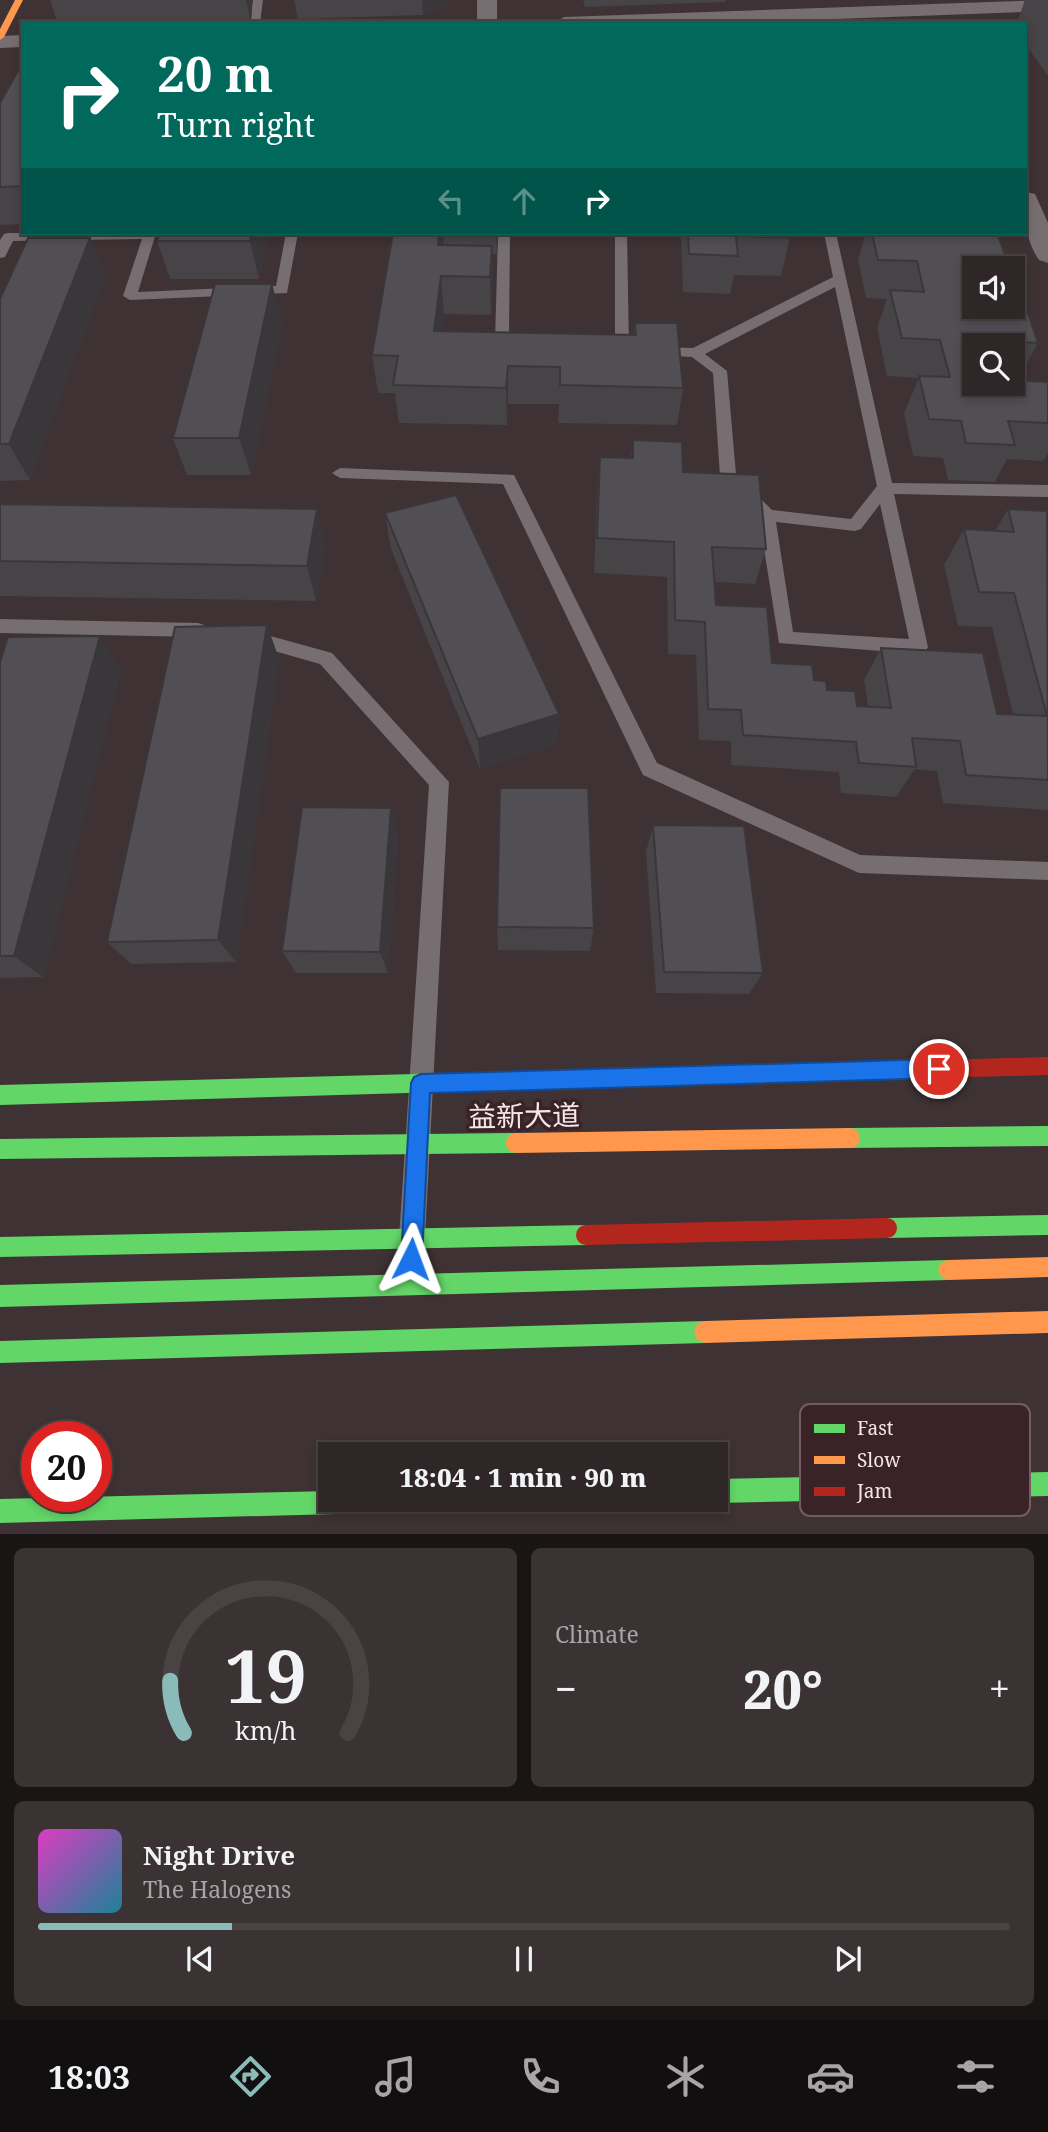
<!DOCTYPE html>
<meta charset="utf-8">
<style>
:root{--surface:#2e2627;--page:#3a3233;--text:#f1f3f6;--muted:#a7a5a7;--line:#494344;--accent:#8bbbb9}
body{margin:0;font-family:"Noto Serif","Noto Sans SC",serif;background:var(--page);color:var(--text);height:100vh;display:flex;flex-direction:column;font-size:26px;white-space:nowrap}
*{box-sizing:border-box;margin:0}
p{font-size:23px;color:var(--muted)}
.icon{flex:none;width:38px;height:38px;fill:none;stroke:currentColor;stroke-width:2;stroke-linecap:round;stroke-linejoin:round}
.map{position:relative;height:1534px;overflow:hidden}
.details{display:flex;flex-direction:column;gap:14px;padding:14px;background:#191515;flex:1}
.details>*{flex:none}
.banner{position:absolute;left:21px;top:21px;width:1006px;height:214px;border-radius:0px;box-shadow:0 4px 10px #0003,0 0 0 2px var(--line);background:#00695c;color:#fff;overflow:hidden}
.controls{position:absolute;left:962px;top:256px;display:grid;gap:14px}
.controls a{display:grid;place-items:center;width:63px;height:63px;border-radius:0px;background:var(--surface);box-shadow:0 4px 10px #0003,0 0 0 2px var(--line);font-size:35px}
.speed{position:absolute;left:21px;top:1421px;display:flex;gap:14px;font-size:35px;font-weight:700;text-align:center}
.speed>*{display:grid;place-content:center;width:91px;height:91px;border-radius:50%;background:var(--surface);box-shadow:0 4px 10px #0003,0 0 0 2px var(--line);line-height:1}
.speed .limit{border:10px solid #d22;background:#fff;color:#111}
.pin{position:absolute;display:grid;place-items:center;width:60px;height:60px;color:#fff;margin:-30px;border:4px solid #fff;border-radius:50%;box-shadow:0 2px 7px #0007}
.me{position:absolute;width:77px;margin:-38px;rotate:3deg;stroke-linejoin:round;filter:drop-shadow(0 0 5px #0008)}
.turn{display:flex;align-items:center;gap:24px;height:147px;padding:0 21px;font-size:32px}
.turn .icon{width:91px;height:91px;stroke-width:2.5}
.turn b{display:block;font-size:49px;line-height:60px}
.lanes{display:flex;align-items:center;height:66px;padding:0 21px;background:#0003;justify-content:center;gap:35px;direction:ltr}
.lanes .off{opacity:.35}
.big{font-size:52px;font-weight:800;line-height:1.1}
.details .tile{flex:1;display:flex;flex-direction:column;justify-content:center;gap:10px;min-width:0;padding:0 24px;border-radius:10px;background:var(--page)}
.details .dial{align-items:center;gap:0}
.dial svg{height:182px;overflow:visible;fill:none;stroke:var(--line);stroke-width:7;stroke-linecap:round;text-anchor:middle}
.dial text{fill:var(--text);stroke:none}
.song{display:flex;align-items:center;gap:21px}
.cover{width:84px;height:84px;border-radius:10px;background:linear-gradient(135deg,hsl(310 70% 55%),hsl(190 70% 35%))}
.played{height:7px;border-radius:4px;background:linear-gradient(90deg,var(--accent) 20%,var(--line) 20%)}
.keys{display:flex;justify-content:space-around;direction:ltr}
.heat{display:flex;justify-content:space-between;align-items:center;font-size:38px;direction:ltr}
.details .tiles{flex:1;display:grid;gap:14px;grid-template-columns:1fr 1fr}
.tile:last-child{grid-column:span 2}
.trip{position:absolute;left:318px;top:1442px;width:410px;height:70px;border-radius:0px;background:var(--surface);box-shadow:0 4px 10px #0003,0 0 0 2px var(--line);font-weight:800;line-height:70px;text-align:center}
.tab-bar{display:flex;height:112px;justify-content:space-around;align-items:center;background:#120f10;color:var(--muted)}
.tab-bar .icon{width:49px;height:49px}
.tab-bar .current{color:var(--accent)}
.tab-bar b{font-size:32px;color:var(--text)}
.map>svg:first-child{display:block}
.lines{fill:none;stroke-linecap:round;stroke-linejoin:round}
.lane{fill:#766e70;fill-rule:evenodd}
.street{fill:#766e70;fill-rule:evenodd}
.fast{fill:#63d668;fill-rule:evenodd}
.slow{fill:#ff974d;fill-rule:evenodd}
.jam{fill:#b3261e;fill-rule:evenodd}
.fast-bridge{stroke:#63d668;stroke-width:20}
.slow-bridge{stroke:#ff974d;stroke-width:20}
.jam-bridge{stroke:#b3261e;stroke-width:20}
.wall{fill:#464447}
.shaded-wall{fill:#39373a}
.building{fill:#514f53;stroke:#39373a;stroke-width:2}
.route{fill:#1a73e8;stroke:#114b97;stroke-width:2}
.labels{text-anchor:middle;stroke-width:7;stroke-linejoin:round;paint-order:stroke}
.near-street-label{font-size:28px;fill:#f6e6e8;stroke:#3a2327}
.key{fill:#3a2327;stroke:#725e61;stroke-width:2}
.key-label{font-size:19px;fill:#f6e6e8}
</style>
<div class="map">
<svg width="1048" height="1534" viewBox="0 0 1048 1534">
<rect width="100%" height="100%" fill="#3e3234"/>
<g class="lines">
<path class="lane" d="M253,0H263L260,23H250Z
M8,233H156L138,292L276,286L286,233H298L287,293L130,300L123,296L142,239L13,241L5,257L0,258V240L4,234Z
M498,233H510L509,338L521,340L523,343C517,350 501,349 495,342Z
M615,233H627L629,349L622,353L615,349Z
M824,233H836L892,483L1048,485V497L894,494L928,647L925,652L919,654L779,643L759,517L720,476L713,373L692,357L655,355L648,351L655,347L693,348L833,277ZM835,287L877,486L851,519L772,510L736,474L727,371L705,354ZM880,504L909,639L793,632L776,522L855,531L861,529Z
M340,468L514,475L657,763L860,855L1048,862V880L859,873L643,775L503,484L340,478L332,473Z
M0,619L198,623L204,625L207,630L204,635L198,637L0,633Z
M249,630L332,653L449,782L425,1238L421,1247L412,1251L403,1247L399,1238L429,785L320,664L243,642L240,637L243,632Z"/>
<path class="street" d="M477,0H497V23H477Z
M1048,0V11L732,23H554L564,17Z
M23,35V47L0,48V36Z
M1026,192L1035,194L1048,223V263L1039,260C1025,240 1024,215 1026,192Z"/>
<path class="fast" d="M683,1067L690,1069L692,1076L690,1083L683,1085L0,1105V1085Z
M948,1260L955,1263L958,1270L955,1277L948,1280L0,1307V1285Z
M705,1321L713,1324L716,1332L713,1340L705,1343L0,1363V1341Z
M1048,1472V1496L716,1503L709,1500H716V1479Z
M331,1491V1500H421L417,1508L409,1512L0,1523V1499Z"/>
<path class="slow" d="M15,0H23L4,37L0,40V29Z
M1048,1257V1277L948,1280L941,1277L938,1270L941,1263L948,1260Z
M1048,1311V1333L705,1343L697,1340L694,1332L697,1324L705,1321Z"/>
<path class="jam" d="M1048,1057V1075L683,1085L676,1083L674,1076L676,1069L683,1067Z"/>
<path class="fast-bridge" d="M850,1138L1048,1136
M0,1149L516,1143
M887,1228L1048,1225
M0,1247L586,1235"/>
<path class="slow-bridge" d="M516,1143L850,1138"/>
<path class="jam-bridge" d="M586,1235L887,1228"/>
</g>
<path class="wall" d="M50,0H251L252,5L251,22L66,23L56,19Z
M294,0H450L443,7L423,15L298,19Z
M583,0H725V2L585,7Z
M1025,0H1048V76L1026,45V23H1017Z
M23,62V224L0,225V103Z
M160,233H269L259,279H170L157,241Z
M393,233H498L497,254H492L493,284L491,315L444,314L442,331L634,335L635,323L683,388L677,425L558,423L559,404H508L507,425L399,423L395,393H378L372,355Z
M681,233H789L790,238L781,276L734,275L730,294L683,292Z
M866,233H997L1008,263L1005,268H975V306L1038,343L1018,380H1013V345H975V383L1048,382V453L1043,461L1007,459L995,482L948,480L943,458L913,456L904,413L919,378L887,376L877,328L887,299L866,298L858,259Z
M90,238L105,276L30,480L0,481V299Z
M272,284L282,322L251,475H187L173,438Z
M633,440L683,472L766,549L755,584L715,582L716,605L772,663L814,680L827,690L857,706H868L864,680L881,648L997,714H1013L992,627L958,626L944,565L964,529L995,531L1008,509L1048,513V810L943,803L937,771L915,769L896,797L841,793L839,772L731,765V741L699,740L696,655L668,654L667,577L594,573L597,494L600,457L631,458Z
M0,504L326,544L316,601L0,596Z
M385,513L559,714L557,745L480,769L391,549Z
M267,625L279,659L236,962L131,964L107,942Z
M0,662L121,669L43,977L0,978Z
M391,808L398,835L388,973H296L282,951Z
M653,825L763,973L749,994L656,993L646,852Z
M497,927L594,928L590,951L498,950Z"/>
<path class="shaded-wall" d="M246,0H251L252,5L251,22Z
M422,0H450L443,7L423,15Z
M251,233H269L259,279L250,241Z
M439,233H443L444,253L441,276L444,314L437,369L434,331L438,245Z
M496,233H498L497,254Z
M90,238L105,276L30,480L9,444Z
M492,246L493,284L491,315L490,277Z
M272,284L282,322L251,475L239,438Z
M508,366V404L507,425L506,388Z
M317,509L326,544L316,601L307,566Z
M267,625L279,659L236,962L218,940Z
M100,636L121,669L43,977L14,956Z
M559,714L557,745L480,769L478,739Z
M391,808L398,835L388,973L380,952Z"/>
<path class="building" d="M23,62V186L0,187V103Z
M160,233H251L250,241H157Z
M393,233H439L438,245L492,246L490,277L441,276L434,331L636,335L635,323H677L683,388L560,385V367L508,366L506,388L393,385L398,356L372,355Z
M688,233H789L790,238L736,236L738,256L689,254Z
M872,233H997L1008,263L963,261L973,293H975V306H1013V294L1022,295L1038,343L985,340L986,345H975V383H1013V380L1048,382V423L1008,421L1015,445L966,443L961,421L929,419L919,376L950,377L940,340L902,338L890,290L924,292L917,261L878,260Z
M28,238H90L9,444H0V299Z
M215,284H272L239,438H173Z
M633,440L682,442L683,472L759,475L766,549L712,547L716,605L767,607L772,663L812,665L814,680L826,681L827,690L855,691L857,706L891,708L881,648L983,653L997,714L1047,716L1014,593L979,592L964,529L1014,532L1008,509L1047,511L1048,780L966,775L960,741L912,738L916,767L859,763L856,742L743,735L741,710L708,709L705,622L675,620L674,542L597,538L600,457L633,458Z
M456,495L559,714L478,739L385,513Z
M0,504L317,509L307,566L0,561Z
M267,625L218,940L107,942L175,627Z
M100,636L14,956H0V662L8,637Z
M500,788H588L594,928L497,927Z
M302,807L391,808L380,952L282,951Z
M653,825L744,826L763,973L664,972Z"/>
<path class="route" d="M939,1059L946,1062L948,1069L946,1075L939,1078L430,1093L422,1259L418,1267L411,1270L404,1267L401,1259L411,1083L414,1077L421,1074Z"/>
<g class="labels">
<g class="near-street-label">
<text transform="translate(524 1116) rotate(-1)" y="10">益新大道</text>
</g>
</g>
<rect x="800" y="1404" width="230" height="112" rx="10" class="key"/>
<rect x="814" y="1424" width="31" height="9" fill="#63d668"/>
<rect x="814" y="1456" width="31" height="8" fill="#ff974d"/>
<rect x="814" y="1487" width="31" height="9" fill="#b3261e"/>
<g class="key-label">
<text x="857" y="1435">Fast</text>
<text x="857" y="1467">Slow</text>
<text x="857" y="1498">Jam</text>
</g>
</svg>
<div class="controls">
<a><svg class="icon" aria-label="sound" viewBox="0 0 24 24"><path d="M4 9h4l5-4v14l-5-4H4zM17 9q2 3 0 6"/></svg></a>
<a><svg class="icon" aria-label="search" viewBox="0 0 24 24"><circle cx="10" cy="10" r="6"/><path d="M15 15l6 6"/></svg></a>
</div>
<div class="speed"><div class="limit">20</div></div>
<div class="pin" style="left:939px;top:1069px;background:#d93025"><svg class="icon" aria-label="arrive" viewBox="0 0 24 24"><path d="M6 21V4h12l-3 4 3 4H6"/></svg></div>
<svg class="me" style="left:411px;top:1259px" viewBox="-20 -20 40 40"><path d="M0-17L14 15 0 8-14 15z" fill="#1a73e8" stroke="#fff" stroke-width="4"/></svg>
<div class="trip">18:04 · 1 min · 90 m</div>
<div class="banner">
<div class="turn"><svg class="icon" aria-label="right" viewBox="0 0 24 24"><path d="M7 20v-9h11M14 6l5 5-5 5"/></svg><div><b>20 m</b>Turn right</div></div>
<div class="lanes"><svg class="icon off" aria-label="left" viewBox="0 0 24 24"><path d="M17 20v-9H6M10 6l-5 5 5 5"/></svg><svg class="icon off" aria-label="ahead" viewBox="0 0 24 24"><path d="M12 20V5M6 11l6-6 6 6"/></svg><svg class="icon" aria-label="right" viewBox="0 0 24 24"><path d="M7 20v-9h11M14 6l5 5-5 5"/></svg></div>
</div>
</div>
<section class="details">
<div class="tiles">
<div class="tile dial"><svg viewBox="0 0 100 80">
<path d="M14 69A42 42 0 1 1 86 69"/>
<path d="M14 69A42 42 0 0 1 8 46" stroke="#8bbbb9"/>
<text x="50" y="56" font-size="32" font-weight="700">19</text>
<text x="50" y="72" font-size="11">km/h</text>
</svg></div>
<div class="tile"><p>Climate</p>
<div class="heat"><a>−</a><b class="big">20°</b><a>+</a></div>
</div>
<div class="tile">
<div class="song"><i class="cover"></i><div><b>Night Drive</b><p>The Halogens</p></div></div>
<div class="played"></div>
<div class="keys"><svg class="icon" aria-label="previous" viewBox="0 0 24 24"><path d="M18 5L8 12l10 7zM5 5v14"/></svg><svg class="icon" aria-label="pause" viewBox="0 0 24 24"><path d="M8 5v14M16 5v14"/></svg><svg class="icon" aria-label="next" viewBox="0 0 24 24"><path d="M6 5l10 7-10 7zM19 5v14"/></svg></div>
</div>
</div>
</section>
<nav class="tab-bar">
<b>18:03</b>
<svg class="icon current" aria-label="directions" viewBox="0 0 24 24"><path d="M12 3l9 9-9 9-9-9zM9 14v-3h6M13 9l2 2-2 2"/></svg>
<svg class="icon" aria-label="music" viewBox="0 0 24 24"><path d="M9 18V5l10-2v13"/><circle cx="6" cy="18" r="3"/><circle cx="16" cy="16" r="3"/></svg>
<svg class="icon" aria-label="phone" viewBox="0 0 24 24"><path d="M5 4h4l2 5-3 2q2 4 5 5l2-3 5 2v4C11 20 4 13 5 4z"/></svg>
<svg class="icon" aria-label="climate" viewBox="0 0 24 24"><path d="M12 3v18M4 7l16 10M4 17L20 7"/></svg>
<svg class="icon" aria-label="car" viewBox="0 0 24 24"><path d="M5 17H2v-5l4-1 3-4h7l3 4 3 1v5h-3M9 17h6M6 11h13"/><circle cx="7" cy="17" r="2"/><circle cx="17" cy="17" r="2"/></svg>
<svg class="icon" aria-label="filters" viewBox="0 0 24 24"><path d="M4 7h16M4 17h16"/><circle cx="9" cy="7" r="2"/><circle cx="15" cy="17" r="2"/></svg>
</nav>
